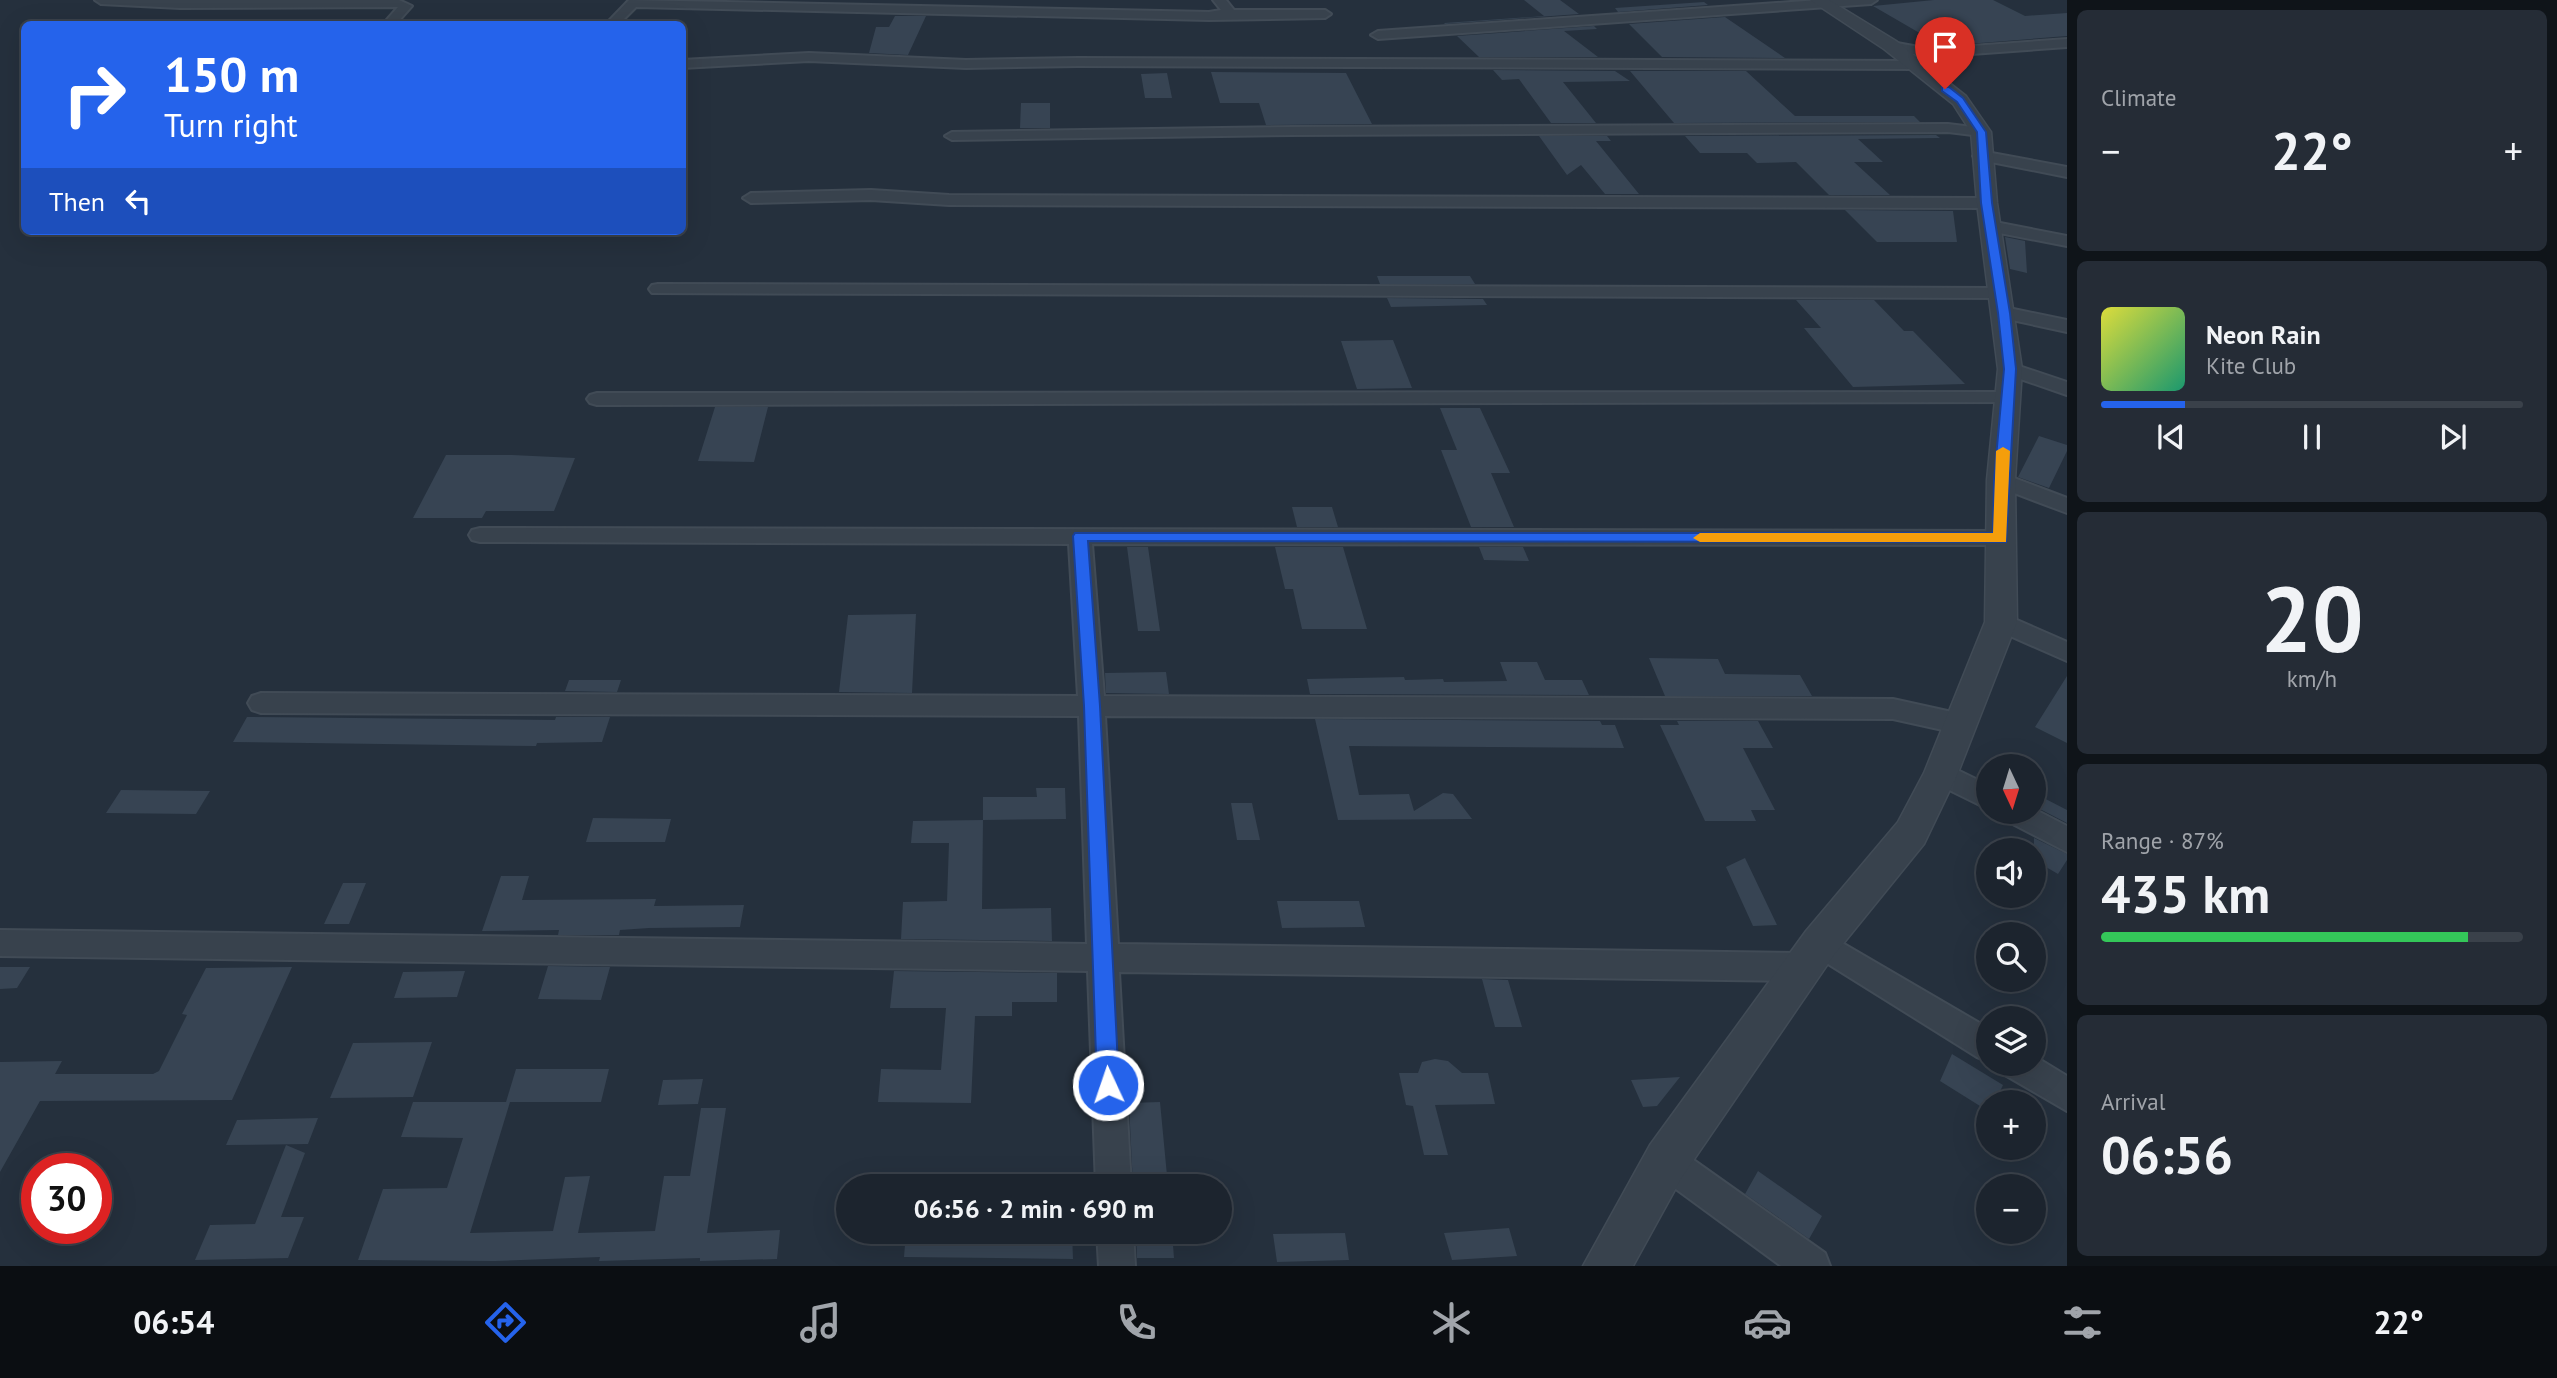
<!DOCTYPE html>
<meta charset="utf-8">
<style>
:root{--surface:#1c242e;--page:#252c36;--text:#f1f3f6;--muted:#a0a4aa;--line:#3a414a;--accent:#2563eb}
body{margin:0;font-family:"PT Sans",sans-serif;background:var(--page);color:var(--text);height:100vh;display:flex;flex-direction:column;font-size:26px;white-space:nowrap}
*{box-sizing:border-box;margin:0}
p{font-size:23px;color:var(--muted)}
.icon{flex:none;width:38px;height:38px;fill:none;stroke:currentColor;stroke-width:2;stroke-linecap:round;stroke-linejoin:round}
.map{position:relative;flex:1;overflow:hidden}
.drawer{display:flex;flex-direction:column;gap:10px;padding:10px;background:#0f1419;width:490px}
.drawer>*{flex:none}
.banner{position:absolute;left:21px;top:21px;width:665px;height:214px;border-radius:10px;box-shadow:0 7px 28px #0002,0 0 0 2px var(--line);background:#2563eb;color:#fff;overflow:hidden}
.needle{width:46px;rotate:176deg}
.buttons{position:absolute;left:1976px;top:754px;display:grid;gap:14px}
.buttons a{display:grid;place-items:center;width:70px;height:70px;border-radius:50%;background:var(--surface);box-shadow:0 7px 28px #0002,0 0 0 2px var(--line);font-size:35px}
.speed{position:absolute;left:21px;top:1153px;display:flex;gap:14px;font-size:35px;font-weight:700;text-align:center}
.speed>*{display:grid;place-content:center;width:91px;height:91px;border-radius:50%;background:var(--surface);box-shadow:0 7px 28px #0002,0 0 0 2px var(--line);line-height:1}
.speed .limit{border:10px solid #d22;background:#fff;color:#111}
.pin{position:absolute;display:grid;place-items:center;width:60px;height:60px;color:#fff;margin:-72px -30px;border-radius:50% 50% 50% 0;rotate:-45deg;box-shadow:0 0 7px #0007}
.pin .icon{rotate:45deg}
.me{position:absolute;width:77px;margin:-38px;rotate:357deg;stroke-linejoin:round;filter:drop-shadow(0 0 5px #0008)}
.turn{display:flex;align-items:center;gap:24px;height:147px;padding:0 28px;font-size:32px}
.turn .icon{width:91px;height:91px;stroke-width:2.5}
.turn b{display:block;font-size:49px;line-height:60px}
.then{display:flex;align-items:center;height:66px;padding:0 28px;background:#0003;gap:14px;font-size:26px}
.big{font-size:52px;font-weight:800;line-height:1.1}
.drawer .tile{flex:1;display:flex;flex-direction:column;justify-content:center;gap:10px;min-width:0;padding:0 24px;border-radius:10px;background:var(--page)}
.drawer .dial{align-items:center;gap:0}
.dial b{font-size:91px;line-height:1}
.song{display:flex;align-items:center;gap:21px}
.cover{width:84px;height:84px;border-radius:10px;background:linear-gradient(135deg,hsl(60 70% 55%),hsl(160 70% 35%))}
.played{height:7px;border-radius:4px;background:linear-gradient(90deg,var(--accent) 20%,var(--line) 20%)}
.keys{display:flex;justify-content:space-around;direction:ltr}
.heat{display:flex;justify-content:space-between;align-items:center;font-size:38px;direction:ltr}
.charge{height:10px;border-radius:5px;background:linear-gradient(90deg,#34c759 87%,var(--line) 0)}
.trip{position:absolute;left:836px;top:1174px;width:396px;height:70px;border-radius:35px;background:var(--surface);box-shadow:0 7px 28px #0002,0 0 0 2px var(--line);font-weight:800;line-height:70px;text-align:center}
.menu{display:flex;height:112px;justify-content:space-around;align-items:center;background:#0b0e12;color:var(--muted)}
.menu .icon{width:49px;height:49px}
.menu .current{color:var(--accent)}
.menu b{font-size:32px;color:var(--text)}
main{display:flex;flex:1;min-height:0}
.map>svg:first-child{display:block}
.building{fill:#374453}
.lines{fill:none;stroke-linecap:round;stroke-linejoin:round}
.minor-casing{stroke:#414b56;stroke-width:4}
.tertiary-casing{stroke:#414b56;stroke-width:3}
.minor{fill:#38424d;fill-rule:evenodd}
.tertiary{fill:#38424d;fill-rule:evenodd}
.route{fill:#2563eb;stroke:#184099;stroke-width:2}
.slow{fill:#f59e0b}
</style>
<main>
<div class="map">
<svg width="2067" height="1266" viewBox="0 0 2067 1266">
<rect width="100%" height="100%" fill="#25303d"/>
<path class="building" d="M1524,0H1560L1579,14L1445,24L1444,23L1544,16Z
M1934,0H1993L2025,16L2067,13V36L1942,46L1873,6Z
M1704,2L1708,5L1618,12L1615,8Z
M895,16H926L908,55L869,53L876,27H889Z
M1725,17L1785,58L1662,57L1629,24Z
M1594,26L1597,29L1564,31L1598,57H1479L1457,36Z
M1493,70L1615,71L1630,81L1563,82L1596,123H1551L1519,79L1502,80Z
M1630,71H1746L1795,116H1914L1920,122L1674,123Z
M1211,72L1346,73L1372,124L1266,125L1259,103H1220Z
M1167,73L1172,98H1145L1141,74Z
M1021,103H1050V128H1020Z
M1936,135L1940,138L1858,139L1883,162H1854L1890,195H1829L1796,162L1757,163L1747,153H1700L1685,136Z
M1539,136H1607L1611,141H1596L1639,194H1605L1581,165L1567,175Z
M1845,210L1953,211L1957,242H1877Z
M2005,237L2025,241L2027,273L2010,269Z
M1377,276H1470L1475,284H1380Z
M1387,298L1483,299L1487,305L1391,307Z
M1796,300H1874L1904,331H1913L1965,384L1853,387L1804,328H1821Z
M1393,340L1412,388L1357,389L1341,341Z
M715,407H768L754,462L698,461Z
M1440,408H1480L1510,473H1491L1514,527H1471L1441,450H1457Z
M2039,436L2067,445V451L2049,488L2018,477Z
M446,455H512L575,458L554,511H486L482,518H413Z
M1292,507H1332L1338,527H1297Z
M1127,547H1148L1160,631H1138Z
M1275,547H1343L1367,629H1302L1293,589H1285Z
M1479,547H1523L1529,561L1484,560Z
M916,614L912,693L839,692L848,615Z
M1649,658L1718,659L1725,674L1800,675L1812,696H1665Z
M1500,662H1537L1545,680H1582L1589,695L1310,694L1307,679L1404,677L1405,680L1443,679L1444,682L1507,681Z
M1166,672L1169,694L1106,693L1105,673Z
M2067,676V743L2035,727Z
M569,680H621L617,692L565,691Z
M247,717L555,720L556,717H610L602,742L537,743L536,746L233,742Z
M1315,719L1600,721L1602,725H1615L1624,748L1349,746L1359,795L1409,794L1414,811L1443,793L1453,794L1472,819L1338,820Z
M1677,721H1758L1773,748H1743L1775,810H1751L1756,821H1705L1660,725H1679Z
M1036,788H1065L1066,819L983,820V797H1037Z
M121,790L210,791L196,814L106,813Z
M2034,793L2067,810V823L2034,806Z
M1231,803H1252L1260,840H1237Z
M593,818L671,819L665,842H586Z
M983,820L982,909L1051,908L1052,941L901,939L903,902L947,901L949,843H911L913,821Z
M2034,838L2067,854V860L2058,874L2034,860Z
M1745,858L1777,925L1753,926L1726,867Z
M501,876H529L522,900L656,899L654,906L744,905L740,927L649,928L620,930L619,935H558L559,930L482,931Z
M343,883H366L349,924H324Z
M1277,901H1359L1365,927L1282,928Z
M548,966L610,967L601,1000L538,999Z
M0,967H30L17,988L0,989Z
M292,967L232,1100L40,1101L0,1172V1062L62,1061L55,1074H153L159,1071L187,1015L182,1014L206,968Z
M465,971L457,997L394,998L403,972Z
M894,971L1057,973V1002H1012V1016H975L971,1103L878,1102L881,1069L941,1070L946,1008H890Z
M1482,979L1508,980L1522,1027H1495Z
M432,1042L413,1097L330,1098L353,1043Z
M1952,1054L2003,1085L1995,1102H1988V1111L1940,1081Z
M1435,1059L1448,1061L1462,1073H1488L1495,1104L1435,1105L1448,1155H1424L1413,1106L1406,1105L1399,1073H1418L1422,1062Z
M516,1069H609L601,1102H506Z
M1680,1077L1657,1106L1643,1107L1631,1080Z
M703,1079L698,1104L658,1105L663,1080Z
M413,1102H510L470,1233L553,1231L565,1177L590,1176L578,1233L655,1231L664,1176H690L701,1108H726L707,1233L780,1230L777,1259L700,1261V1258L599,1261L600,1257L495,1261L358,1260L383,1189L447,1188L463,1138L401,1137Z
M1160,1102L1168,1186H1133L1129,1103Z
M318,1118L308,1144L226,1145L237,1120Z
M286,1145L305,1153L281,1217H304L288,1258L195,1260L210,1225L255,1224Z
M1758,1171L1822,1216L1809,1239L1745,1194Z
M1509,1228L1517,1256L1452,1260L1444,1233Z
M906,1232H971V1234L1072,1232L1073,1259L904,1257Z
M1136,1232H1172L1174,1258H1137Z
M1345,1233L1349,1260L1277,1262L1273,1234Z"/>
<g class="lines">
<g class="minor-casing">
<path id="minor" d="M95,0H399L412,6L396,24H383L398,7L180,8L101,4Z
M629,0L1209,12L1221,10L1213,0H1226L1234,10H1325L1331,14L1325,18L1209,20L636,7L619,24H606Z
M1819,0H1877L1871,4L1378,39L1371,35L1378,31Z
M2067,39V47L1930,57L1892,50L1890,47L1897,43L1930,49Z
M809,53L966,60L1078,58L1916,61L1923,65L1916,69L1078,66L966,68L809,61L682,68V60Z
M1948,124L1981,128L1988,132L1981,136L1948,132L1293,135L952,140L945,136L952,132L1293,127Z
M1981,151L2067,167V177L1976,159L1973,156Z
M871,190L949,195L1987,198L1995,203L1987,208L949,205L871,200L751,203L743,198L751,193Z
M1990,221L2067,236V246L1984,230L1982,226Z
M658,284L2001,288L2010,293L2001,298L652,293L649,289L652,285Z
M2004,307L2067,320V332L1998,317L1995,313Z
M2010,363L2067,382V395L2003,373L2000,369L2003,365Z
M2008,392L2015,394L2018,398L2015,402L597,405L590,403L587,399L590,395L597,393Z
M2001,473L2067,498V513L1993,485L1990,480L1993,475Z
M480,528L2001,531L2009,533L2012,538L2009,543L2001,545L1092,544L1104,696L1893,699L1961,714L1970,717L1974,724L1970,731L1961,734L1893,719L1105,716L1118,944L1803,953L1814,957L1818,967L1814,977L1803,981L1119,972L1131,1186H1096L1088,971L0,956V930L1087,944L1079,716L261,713L252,710L248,703L252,696L261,693L1078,696L1069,544L480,542L472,540L469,535L472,530Z
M2001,613L2067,642V661L1992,628L1989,622L1992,616Z
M1941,762L1988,785V809L1931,781L1927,773L1931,765Z
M2034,809L2067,826V852L2005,820L2001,812H2034Z
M1820,930L1988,1028V1061L1977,1057L1809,952L1805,943L1809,934Z
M2034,1056L2067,1076V1111L2005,1075L2001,1064H2034Z
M1666,1144L1678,1149L1825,1253L1830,1266H1781L1654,1173L1649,1161L1654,1149Z
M1097,1232H1133L1135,1266H1099Z"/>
</g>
<g class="tertiary-casing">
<path id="tertiary" d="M1810,0H1829L1896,41L1966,96L1991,132L1997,203L2022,369L2015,480L2017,622L1958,773L1924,844L1834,955L1682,1177L1633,1266H1583L1650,1145L1806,931L1898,822L1924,773L1985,622L1987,480L1998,369L1977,203L1971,132L1953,104L1884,49Z"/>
</g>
<use href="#minor" class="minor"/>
<use href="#tertiary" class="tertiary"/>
</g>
<path class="route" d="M1942,87H1949L1963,98L1986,132L1992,203L2010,313L2016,369L2006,542L1088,541L1100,706L1119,1085L1116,1092L1108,1095L1100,1092L1097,1085L1084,706L1073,536L1075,533H1993L1994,480L2004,369L1998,313L1981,203L1977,132L1957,102L1942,91Z"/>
<path class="slow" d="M2003,447L2010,451L2006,542H1700L1693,538L1700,533H1993L1996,451Z"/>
</svg>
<div class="buttons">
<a><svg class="needle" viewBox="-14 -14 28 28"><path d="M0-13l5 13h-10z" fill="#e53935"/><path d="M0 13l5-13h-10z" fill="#a0a4aa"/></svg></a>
<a><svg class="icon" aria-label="sound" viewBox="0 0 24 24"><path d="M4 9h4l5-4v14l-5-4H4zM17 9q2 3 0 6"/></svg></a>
<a><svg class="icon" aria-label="search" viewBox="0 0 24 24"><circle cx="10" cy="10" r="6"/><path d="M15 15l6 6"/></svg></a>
<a><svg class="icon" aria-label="layers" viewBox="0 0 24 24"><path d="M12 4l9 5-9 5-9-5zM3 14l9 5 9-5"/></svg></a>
<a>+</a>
<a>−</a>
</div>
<div class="speed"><div class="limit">30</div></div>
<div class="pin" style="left:1945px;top:89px;background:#d93025"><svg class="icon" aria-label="arrive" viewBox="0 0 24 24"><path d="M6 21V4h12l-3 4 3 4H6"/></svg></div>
<svg class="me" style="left:1108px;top:1085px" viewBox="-20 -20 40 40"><circle r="17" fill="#2563eb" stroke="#fff" stroke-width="3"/><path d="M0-11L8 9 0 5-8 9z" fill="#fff"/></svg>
<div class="trip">06:56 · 2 min · 690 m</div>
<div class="banner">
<div class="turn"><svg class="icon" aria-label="right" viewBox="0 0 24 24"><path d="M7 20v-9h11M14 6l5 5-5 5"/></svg><div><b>150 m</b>Turn right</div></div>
<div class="then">Then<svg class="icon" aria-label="left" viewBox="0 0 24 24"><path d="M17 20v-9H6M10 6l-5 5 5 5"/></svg></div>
</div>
</div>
<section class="drawer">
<div class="tile"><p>Climate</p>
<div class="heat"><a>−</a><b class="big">22°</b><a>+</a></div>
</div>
<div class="tile">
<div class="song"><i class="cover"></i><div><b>Neon Rain</b><p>Kite Club</p></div></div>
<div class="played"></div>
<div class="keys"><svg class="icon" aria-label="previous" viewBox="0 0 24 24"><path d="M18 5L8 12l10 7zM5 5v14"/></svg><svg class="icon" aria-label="pause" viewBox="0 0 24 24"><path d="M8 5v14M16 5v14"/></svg><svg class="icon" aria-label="next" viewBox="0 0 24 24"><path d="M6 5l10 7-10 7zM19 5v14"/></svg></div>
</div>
<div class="tile dial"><b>20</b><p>km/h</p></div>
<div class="tile"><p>Range · 87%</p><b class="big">435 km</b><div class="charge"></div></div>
<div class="tile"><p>Arrival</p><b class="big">06:56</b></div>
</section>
</main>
<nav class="menu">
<b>06:54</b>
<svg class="icon current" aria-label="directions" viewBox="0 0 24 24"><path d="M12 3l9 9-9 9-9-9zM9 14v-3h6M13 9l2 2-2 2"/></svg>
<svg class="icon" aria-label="music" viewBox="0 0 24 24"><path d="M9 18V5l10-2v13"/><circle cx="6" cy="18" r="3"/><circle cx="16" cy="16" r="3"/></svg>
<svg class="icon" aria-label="phone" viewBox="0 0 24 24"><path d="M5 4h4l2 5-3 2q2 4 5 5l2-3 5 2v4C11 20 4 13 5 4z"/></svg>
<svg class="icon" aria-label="climate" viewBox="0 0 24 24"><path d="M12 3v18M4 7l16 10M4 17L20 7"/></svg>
<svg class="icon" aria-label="car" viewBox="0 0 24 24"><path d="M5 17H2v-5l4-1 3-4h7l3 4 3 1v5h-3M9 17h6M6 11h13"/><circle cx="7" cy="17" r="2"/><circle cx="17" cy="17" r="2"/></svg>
<svg class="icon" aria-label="filters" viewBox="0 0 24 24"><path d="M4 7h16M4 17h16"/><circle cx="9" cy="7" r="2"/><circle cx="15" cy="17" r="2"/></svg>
<b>22°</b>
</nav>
